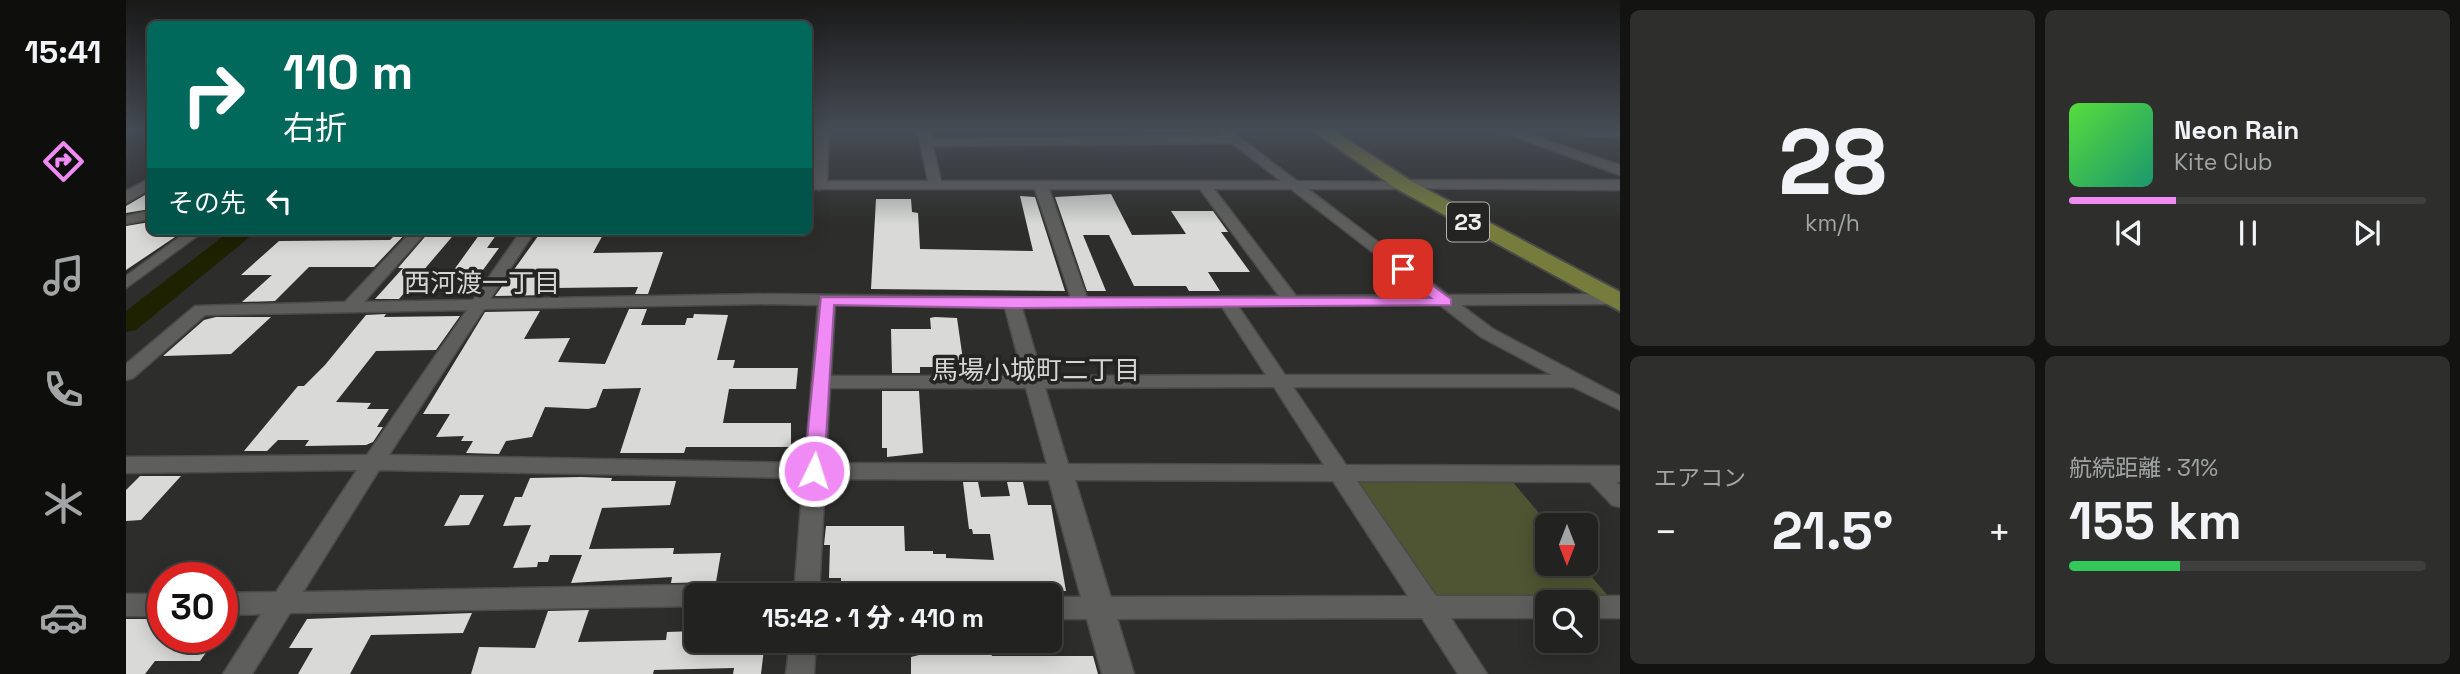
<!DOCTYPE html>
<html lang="ja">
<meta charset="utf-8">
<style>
:root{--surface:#222220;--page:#2e2f2d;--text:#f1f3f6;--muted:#a2a4a5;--line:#3f3f3e;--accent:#f08bf6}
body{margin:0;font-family:"Space Grotesk","Noto Sans JP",sans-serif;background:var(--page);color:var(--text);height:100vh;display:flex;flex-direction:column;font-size:26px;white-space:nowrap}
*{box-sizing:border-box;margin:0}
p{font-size:23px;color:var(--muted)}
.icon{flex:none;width:38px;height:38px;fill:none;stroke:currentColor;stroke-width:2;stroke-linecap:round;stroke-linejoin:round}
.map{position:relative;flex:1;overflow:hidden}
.panel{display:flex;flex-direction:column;gap:10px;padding:10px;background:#131312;width:840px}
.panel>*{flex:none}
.guide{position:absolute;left:21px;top:21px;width:665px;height:214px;border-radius:10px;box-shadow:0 4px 18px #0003,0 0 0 2px var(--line);background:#00695c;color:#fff;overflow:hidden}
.needle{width:46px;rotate:180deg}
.tools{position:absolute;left:1409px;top:513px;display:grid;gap:14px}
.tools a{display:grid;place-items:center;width:63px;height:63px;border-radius:10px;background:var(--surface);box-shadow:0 4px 18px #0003,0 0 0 2px var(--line);font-size:35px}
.speed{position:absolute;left:21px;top:562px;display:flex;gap:14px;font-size:35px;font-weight:700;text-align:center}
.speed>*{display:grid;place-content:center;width:91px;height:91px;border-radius:50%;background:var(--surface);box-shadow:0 4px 18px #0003,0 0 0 2px var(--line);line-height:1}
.speed .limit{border:10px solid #d22;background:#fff;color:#111}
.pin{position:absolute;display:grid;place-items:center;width:60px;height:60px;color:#fff;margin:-30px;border-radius:14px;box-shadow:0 4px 10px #0006}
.me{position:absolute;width:77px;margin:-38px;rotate:4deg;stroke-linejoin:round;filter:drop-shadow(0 0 5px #0008)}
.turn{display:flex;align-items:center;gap:24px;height:147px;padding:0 21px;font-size:32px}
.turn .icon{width:91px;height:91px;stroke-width:2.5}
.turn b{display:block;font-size:49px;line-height:60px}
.then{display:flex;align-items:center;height:66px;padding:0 21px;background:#0003;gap:14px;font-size:26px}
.big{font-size:52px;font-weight:800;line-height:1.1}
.panel .widget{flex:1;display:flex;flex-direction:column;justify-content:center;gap:10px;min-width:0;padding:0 24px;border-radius:10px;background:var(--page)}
.panel .dial{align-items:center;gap:0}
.dial b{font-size:91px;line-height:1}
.song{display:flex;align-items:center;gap:21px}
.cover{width:84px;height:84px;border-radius:10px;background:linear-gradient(135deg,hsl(110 70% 55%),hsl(160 70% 35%))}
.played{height:7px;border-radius:4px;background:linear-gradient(90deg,var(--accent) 30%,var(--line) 30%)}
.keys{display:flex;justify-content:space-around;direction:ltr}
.heat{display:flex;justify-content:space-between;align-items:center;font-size:38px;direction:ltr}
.charge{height:10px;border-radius:5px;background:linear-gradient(90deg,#34c759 31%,var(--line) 0)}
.panel .tiles{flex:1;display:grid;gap:10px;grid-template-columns:repeat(2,1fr)}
.trip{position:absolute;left:558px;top:583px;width:378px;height:70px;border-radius:10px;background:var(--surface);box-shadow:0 4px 18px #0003,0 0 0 2px var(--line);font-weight:800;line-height:70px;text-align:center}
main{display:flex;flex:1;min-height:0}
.tabs{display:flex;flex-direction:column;width:126px;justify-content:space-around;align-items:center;background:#0e0e0d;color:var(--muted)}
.tabs .icon{width:49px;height:49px}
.tabs .selected{color:var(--accent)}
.tabs b{font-size:32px;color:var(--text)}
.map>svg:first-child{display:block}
.green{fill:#4f5433}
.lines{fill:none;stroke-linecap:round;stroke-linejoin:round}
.river{fill:#1e2200;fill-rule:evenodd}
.building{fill:#d9dad7}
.minor-casing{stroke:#4a4a48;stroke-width:3}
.tertiary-casing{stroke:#4a4a48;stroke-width:3}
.primary-casing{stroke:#4a4a48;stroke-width:4}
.minor{fill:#5e5f5c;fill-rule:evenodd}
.tertiary{fill:#5e5f5c;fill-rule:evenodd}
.primary{fill:#767d3c;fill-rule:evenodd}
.route{fill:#f08bf6;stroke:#9c5aa0;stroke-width:2}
.labels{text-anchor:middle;stroke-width:7;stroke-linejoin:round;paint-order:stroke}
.shield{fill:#242422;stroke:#b2b2b0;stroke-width:2}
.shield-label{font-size:23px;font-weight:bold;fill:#efefed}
.neighbourhood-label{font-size:26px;fill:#d5d6d3;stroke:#242422}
</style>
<main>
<nav class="tabs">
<b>15:41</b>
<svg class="icon selected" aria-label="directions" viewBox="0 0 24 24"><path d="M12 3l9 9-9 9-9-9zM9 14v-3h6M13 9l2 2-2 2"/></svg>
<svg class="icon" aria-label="music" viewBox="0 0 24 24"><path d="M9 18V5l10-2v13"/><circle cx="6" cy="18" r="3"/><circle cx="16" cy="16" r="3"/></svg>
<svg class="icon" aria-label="phone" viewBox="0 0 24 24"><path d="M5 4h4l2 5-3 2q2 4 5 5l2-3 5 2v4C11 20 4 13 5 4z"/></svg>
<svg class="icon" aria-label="climate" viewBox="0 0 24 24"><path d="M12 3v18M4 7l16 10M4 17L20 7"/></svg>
<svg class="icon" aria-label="car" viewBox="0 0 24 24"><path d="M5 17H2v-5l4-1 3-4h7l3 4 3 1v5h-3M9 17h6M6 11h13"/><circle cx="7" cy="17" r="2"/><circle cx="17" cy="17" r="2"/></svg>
</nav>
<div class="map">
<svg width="1494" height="674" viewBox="0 0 1494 674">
<rect width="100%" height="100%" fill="#2d2e2b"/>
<path class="green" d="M1228,481H1386L1423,525L1421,564H1455L1482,596L1305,598Z"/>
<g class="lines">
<path class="river" d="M104,231H131L10,330L0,332V311Z"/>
</g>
<path class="building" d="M24,192V209L0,213V206Z
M985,194L1006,235L1060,234L1045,211H1087L1102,232H1095L1124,272H1082L1094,291H1063L1060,286H1008L983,235H957L980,291H961L929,197Z
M894,196L909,197L939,291L745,289L750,199H785L786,212L792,213L794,249L907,251Z
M24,222V231H58L0,270V226Z
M273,231H282L248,267H183L149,301L116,302L146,275H115L153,241L264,240Z
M304,231H331L273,299H249L277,268H272Z
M356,231H373L361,248H373L354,274H325Z
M479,231L467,253L537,252L522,294H509L512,287L427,288L423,295L369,296L415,232Z
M503,309H521L515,325H559L561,318H567L568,314L602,315L591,360H609L607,368H672L670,389H603L597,423H665V447H560L558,453H494L515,388L477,389L470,407L462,409L419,407L406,437L380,441L373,454L340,453L347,441H335L338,436L310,437L324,414H297L359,312L414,311L398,339L444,338L432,362L479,364Z
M260,314L258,317L334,316L310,350L250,351L210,402L245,403L241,409H263L251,427H257L247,442L240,445L179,446L183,440H152L141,451H118L172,386H178L199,365L240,315Z
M90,317H145L105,354L37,356L78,320Z
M809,317L831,318L838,367H794V373H766L765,329H805L804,318Z
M756,391H793L797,453L761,457V448H756Z
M14,476H55L15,520L0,521V490Z
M455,477L486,478L485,481H550L544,505L476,508L463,549L548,548L547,554L595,553L590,582L545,583L546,577L445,583L456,555H424L422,562H412L411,567L387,568L405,525L377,526L389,497H396L404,478Z
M837,482H852L855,497L884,496L881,482H897L902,505H925L940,591L905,590L904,584H844L845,595L795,594V586L715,584V578H703L704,545H698L700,526H778L779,551H807V554H820V558L868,560L864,534H847L846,529H843Z
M334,495H358L343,525L318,526Z
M463,610L452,642L540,640L541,632L570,631V640H639L635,674H607L608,668L528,670L527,674H345L353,647L409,648L422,611Z
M346,613L337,633L245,635L224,674H172L187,648H163L181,619Z
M0,619H37V637H91L74,661H29L19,674H0Z
M797,640H832L833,653H865L866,656H967L972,674H785V657L797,654Z"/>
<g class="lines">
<g class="minor-casing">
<path id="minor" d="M792,131H804L806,139L1097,136L1092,131H1105L1171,181L1283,182V188L1278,189H1182L1322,295L1494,294V304L1335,305L1367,329L1494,396V410L1447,387H1167L1220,465L1494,466V482H1490L1494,485V507L1486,505L1464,482L1231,481L1310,596H1421L1430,599L1431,602H1421V618H1325L1361,674H1332L1296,618L924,619V597L1282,596L1207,481L699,479L693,595H570V606L164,613L126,674H97L135,614L96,615V593L150,592L231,470L0,473V457L241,455L341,310L79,315L7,378L0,380V364L69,306L219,302L286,231H301L238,302L347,300L395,231H409L364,299L644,294L945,298L909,189H682V181H802ZM1106,143L1155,181H815L807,146ZM923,189H1074L1153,296L961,298ZM1088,189H1165L1302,295L1170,296ZM644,304L692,305L679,463L263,455L358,309ZM709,305L879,308L897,376H705ZM1314,305L1355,337L1426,375H1159L1112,306ZM1096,307L1140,375L916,376L896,308ZM1148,387L1198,465L942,464L919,388ZM704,388H900L921,464L700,463ZM253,470L677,478L669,583L177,592Z
M1438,131L1494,132V138L1444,134Z
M24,211V219L0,224V216Z
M62,231H78L0,288V276Z
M0,594H37V616H0Z
M1460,596H1494V618H1460V602H1450Z
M664,640H690L688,674H660Z"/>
</g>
<g class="tertiary-casing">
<path id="tertiary" d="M689,131H703L701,185L693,190L685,185Z
M1373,131H1393L1494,165V175Z
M24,178V189L0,203V191Z
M1278,180H1494V190L1272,188L1270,185Z
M934,464L943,466L947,473L1008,674H976L921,473L925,466Z"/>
</g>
<g class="primary-casing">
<path id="primary" d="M1187,131H1208L1285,181L1494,292V311L1271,189Z"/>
</g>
<use href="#minor" class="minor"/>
<use href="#tertiary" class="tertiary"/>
<use href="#primary" class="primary"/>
</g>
<linearGradient id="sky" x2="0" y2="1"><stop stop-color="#191918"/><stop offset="0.58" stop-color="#464c55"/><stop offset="1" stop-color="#464c55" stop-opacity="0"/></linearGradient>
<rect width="1494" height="225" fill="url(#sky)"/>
<path class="route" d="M1277,264L1325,299V305L886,308L708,305L698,471L688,478L678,471L695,297L1305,298L1272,272L1270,269Z"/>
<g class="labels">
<rect class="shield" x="1321" y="202.5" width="42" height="39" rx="5"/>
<g class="shield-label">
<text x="1342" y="230">23</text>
</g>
<g class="neighbourhood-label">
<text x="356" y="292">西河渡一丁目</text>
<text x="910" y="379">馬場小城町二丁目</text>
</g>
</g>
</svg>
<div class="tools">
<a><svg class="needle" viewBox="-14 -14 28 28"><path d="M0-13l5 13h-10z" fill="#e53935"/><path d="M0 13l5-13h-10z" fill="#a2a4a5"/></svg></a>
<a><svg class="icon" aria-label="search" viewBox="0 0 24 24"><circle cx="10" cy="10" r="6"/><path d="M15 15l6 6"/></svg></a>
</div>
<div class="speed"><div class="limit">30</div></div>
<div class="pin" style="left:1277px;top:269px;background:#d93025"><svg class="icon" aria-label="arrive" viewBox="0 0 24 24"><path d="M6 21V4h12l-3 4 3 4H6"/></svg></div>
<svg class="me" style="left:688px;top:471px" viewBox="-20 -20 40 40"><circle r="17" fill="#f08bf6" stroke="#fff" stroke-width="3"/><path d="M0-11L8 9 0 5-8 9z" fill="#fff"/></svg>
<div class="trip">15:42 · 1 分 · 410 m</div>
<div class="guide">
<div class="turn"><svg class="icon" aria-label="right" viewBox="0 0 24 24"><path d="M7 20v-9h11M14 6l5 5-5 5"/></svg><div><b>110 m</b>右折</div></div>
<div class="then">その先<svg class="icon" aria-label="left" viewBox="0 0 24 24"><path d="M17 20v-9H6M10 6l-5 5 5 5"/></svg></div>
</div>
</div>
<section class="panel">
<div class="tiles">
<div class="widget dial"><b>28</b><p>km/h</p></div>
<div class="widget">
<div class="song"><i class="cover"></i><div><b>Neon Rain</b><p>Kite Club</p></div></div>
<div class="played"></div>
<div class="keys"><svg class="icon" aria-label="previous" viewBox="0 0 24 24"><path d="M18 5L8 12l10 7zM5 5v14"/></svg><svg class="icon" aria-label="pause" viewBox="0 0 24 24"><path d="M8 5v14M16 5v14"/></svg><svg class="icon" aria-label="next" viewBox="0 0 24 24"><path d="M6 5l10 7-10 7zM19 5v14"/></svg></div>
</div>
<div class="widget"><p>エアコン</p>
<div class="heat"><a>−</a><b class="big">21.5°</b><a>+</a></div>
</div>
<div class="widget"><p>航続距離 · 31%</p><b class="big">155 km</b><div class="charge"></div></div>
</div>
</section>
</main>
